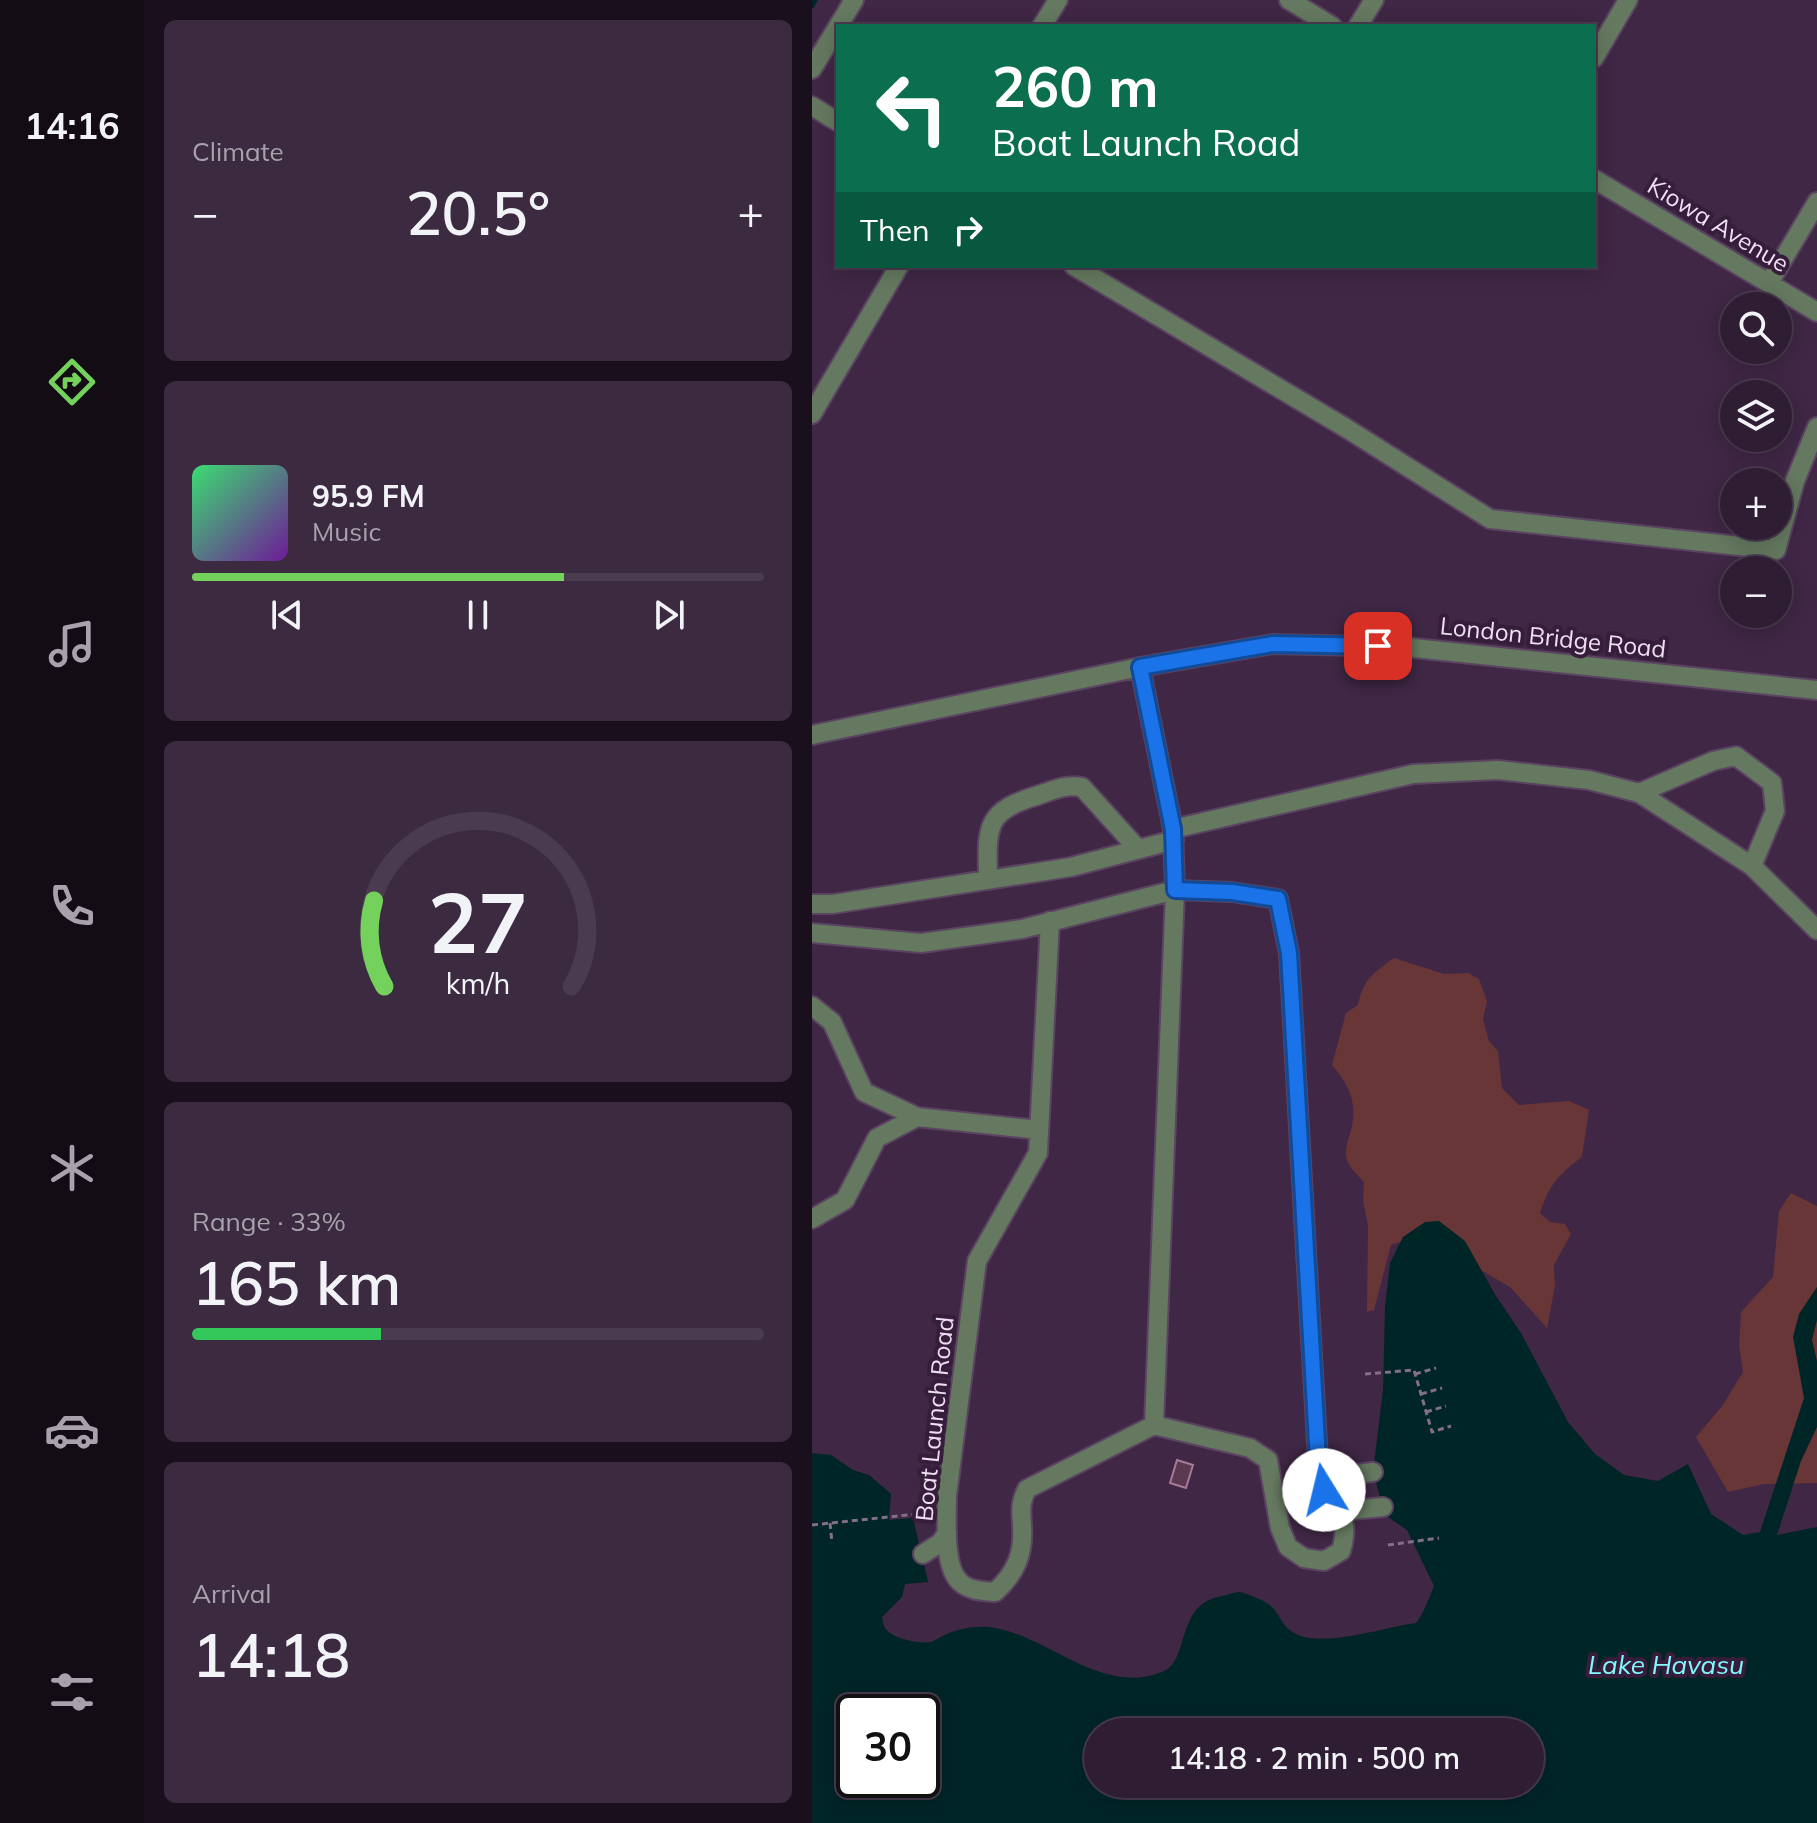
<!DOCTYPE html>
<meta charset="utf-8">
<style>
:root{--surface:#2f1d34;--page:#3b2a40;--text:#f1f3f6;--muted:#a7a2ac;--line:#4a3b4f;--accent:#74d25c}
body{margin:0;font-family:Mulish,sans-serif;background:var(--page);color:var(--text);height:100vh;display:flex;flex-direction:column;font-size:30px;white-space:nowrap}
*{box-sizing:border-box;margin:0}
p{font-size:26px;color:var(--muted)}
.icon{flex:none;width:44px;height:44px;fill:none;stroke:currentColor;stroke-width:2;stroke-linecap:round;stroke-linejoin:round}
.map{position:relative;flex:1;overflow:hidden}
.details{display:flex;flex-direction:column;gap:20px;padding:20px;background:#1a101d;width:668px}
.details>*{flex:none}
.top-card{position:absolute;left:24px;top:24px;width:760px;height:244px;border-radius:0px;box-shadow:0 4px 20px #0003,0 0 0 2px var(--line);background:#0b6e4f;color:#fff;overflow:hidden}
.tools{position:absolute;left:908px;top:292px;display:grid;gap:16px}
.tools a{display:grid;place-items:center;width:72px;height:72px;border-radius:50%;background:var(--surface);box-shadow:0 4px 20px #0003,0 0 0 2px var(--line);font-size:40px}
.speed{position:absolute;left:24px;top:1694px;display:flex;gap:16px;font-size:40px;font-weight:700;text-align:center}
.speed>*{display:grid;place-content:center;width:104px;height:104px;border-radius:50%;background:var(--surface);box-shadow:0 4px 20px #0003,0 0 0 2px var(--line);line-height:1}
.speed .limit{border:4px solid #111;border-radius:12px;background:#fff;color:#111}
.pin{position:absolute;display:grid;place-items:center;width:68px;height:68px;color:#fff;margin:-34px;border-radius:16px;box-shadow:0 4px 12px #0006}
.me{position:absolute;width:88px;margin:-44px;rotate:351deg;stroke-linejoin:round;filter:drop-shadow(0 0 6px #0008)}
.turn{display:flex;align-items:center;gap:28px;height:168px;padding:0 24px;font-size:36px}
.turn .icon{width:104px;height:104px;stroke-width:2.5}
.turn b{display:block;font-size:56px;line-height:68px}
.then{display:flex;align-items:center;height:76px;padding:0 24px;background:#0003;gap:16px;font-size:30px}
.big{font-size:60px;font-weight:600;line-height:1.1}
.details .card{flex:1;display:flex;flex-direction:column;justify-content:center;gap:12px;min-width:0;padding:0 28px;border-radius:12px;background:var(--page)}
.details .dial{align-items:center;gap:0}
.dial svg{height:208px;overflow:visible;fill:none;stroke:var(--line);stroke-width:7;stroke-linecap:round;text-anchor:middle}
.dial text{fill:var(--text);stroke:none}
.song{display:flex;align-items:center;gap:24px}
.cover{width:96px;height:96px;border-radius:12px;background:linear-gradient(135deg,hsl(140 70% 55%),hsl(280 70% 35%))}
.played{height:8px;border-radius:4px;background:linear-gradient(90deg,var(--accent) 65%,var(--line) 65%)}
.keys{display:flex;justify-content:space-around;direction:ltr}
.heat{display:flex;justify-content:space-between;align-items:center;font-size:44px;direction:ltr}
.charge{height:12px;border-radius:6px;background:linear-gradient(90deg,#34c759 33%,var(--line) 0)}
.trip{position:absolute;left:272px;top:1718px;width:460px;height:80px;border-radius:40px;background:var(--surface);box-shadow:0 4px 20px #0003,0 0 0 2px var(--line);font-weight:600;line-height:80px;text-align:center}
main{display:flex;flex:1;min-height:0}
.dock{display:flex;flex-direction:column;width:144px;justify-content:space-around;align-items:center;background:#130c15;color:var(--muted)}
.dock .icon{width:56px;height:56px}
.dock .active{color:var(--accent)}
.dock b{font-size:36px;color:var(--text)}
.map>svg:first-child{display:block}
.green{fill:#683637}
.water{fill:#002527;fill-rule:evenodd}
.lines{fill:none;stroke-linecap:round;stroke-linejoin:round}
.stream{stroke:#002527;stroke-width:5}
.building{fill:#5c3951;stroke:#a47c96;stroke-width:2}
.minor-casing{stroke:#5b4461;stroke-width:22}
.path{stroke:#836f89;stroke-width:3;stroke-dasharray:6 4;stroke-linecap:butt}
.minor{stroke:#64795f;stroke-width:18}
.route-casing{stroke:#114b97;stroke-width:20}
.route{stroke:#1a73e8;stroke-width:14}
.labels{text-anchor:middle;stroke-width:8;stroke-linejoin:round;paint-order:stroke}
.street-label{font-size:24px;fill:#eedff2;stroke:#351d3b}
.water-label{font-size:26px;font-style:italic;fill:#82f8fd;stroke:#351d3b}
</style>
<main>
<nav class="dock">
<b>14:16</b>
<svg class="icon active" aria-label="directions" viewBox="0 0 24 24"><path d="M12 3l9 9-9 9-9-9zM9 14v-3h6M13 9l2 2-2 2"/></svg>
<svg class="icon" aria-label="music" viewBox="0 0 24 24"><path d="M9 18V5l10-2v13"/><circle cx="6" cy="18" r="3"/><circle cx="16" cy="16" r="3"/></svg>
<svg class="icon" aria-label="phone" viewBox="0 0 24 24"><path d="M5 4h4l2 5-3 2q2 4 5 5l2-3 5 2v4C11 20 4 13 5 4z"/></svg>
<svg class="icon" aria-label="climate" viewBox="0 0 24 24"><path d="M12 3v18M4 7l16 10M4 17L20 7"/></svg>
<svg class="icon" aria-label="car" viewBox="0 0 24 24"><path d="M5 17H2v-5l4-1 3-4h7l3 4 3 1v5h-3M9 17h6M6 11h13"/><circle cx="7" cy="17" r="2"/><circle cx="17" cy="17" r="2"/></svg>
<svg class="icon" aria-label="filters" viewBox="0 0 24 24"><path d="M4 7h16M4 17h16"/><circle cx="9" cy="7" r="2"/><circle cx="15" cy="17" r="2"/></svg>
</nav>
<section class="details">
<div class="card"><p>Climate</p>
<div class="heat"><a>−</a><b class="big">20.5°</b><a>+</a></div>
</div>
<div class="card">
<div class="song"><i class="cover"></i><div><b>95.9 FM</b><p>Music</p></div></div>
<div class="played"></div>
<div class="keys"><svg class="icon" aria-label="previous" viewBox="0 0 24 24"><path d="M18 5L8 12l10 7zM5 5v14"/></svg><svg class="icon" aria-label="pause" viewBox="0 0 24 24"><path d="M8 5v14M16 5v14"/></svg><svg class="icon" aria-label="next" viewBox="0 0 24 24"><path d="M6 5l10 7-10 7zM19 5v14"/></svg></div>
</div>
<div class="card dial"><svg viewBox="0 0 100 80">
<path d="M14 69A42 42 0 1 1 86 69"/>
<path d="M14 69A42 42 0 0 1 10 36" stroke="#74d25c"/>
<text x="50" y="56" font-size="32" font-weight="700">27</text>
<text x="50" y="72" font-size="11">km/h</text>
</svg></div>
<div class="card"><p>Range · 33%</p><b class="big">165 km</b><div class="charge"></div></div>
<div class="card"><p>Arrival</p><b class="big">14:18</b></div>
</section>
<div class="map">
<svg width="1005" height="1823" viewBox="0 0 1005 1823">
<rect width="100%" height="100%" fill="#3f2745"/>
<path class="green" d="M582,958L632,974L656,973L667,979L675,1001L671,1019L677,1041L686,1051L690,1088L707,1105L757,1101L777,1110L770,1157C747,1174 737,1185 728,1213L738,1222L753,1224L759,1234L742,1265L743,1286L735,1328L698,1287L608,1235L579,1245L562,1310L555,1312L556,1225L551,1201L552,1182C546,1175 535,1166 534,1156C533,1148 537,1138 539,1130C546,1103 537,1085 520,1065L534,1013L546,1005C551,980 561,973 582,958Z
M979,1193L1005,1206V1483L952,1484L916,1492L884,1437L911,1405L931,1372L927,1345L929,1312L961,1277L967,1211Z"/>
<path class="water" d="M627,1221L653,1241L684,1296L709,1333L756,1422L783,1454L812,1475L846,1481L876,1464L899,1514L931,1535L948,1532L992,1398L981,1337L987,1314L1005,1287V1320L1000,1340L1005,1361V1427L989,1461L965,1535L1005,1527V1823H0V1453L19,1455L41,1470L57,1475L79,1494L77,1520L101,1518L116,1582L93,1584L90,1597L70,1617C71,1621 71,1625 73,1628C80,1639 107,1644 119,1642C124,1640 130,1636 135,1634C149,1628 169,1625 183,1628C239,1638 290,1696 350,1672C379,1661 362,1604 410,1596C416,1595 422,1592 427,1592C435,1593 456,1602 460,1607C469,1617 471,1628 484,1634C512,1648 573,1627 604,1623C612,1613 617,1598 622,1586L595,1530L573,1515L561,1472L571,1390L573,1307L578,1263L591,1237L613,1222ZM42,1712H110V1780H42ZM286,1732H718V1784H286Z"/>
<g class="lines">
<path class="stream" d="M0,6L3,0"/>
</g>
<path class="building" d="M365,1460L381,1465L374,1488L358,1483Z"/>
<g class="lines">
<g class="minor-casing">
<path id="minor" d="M477,0L520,26
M230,26L246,0
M546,26L562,0
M782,58L816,0
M0,69L42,0
M0,106L26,122
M782,179L1005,312
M262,266L534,428L678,519L964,550L983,481L1005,427
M957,283L1005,202
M0,414L87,266
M328,667L361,829L363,890L342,1425
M0,735L328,667L461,644L592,647L1005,690
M827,793L901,761L924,756L960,783L963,811L940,866
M361,829L601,774L686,770L777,780L827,793L940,866L1005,930
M176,880C175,827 172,811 227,795C241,790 255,784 270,787L326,849
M0,904H21L259,867L362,840
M0,933L109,943L210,929L363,890L420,892L466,899L477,953L506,1460C508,1470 508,1484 513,1492C528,1517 538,1520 529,1551L512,1561L492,1558L476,1547L468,1528L456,1460L438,1448L342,1425L215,1489C208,1503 209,1510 210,1525C212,1554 204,1573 183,1592C171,1591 157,1591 148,1582C131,1567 135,1518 135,1496L165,1261L226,1153L238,921
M0,1006L20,1022L52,1092L105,1117L227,1130
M0,1219L33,1200L65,1138L105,1117
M510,1478L561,1472
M524,1505L540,1510L571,1507
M111,1554L128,1543L135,1533"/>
</g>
<path class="path" d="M553,1374L602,1370L620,1432L639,1426
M603,1374L624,1368
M609,1394L630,1388
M614,1412L634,1406
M18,1523L20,1543
M0,1525L105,1514
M576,1545L627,1538"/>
<use href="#minor" class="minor"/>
</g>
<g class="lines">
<g class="route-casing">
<path id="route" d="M512,1490L506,1460L477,953L466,899L420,892L363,890L361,829L328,667L461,644L566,646"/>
</g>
<use href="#route" class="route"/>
</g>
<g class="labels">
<g class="street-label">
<text transform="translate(906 225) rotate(31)" y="8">Kiowa Avenue</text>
<text transform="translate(741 638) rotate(6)" y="8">London Bridge Road</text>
<text transform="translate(123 1419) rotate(-84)" y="8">Boat Launch Road</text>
</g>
<g class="water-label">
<text x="854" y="1674">Lake Havasu</text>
</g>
</g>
</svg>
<div class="tools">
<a><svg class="icon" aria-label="search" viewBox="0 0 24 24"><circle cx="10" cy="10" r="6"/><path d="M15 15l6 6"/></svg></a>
<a><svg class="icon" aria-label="layers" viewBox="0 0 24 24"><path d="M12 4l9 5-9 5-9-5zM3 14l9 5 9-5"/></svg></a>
<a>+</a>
<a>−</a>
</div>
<div class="speed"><div class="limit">30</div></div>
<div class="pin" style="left:566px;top:646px;background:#d93025"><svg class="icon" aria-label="arrive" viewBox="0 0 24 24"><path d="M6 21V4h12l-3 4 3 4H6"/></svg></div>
<svg class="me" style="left:512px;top:1490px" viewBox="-20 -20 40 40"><circle r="19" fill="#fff"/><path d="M0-13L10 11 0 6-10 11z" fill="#1a73e8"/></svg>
<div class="trip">14:18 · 2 min · 500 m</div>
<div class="top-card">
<div class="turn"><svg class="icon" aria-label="left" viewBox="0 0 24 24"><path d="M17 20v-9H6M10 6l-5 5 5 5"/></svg><div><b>260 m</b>Boat Launch Road</div></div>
<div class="then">Then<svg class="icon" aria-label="right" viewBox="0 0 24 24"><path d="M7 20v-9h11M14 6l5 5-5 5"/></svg></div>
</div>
</div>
</main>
